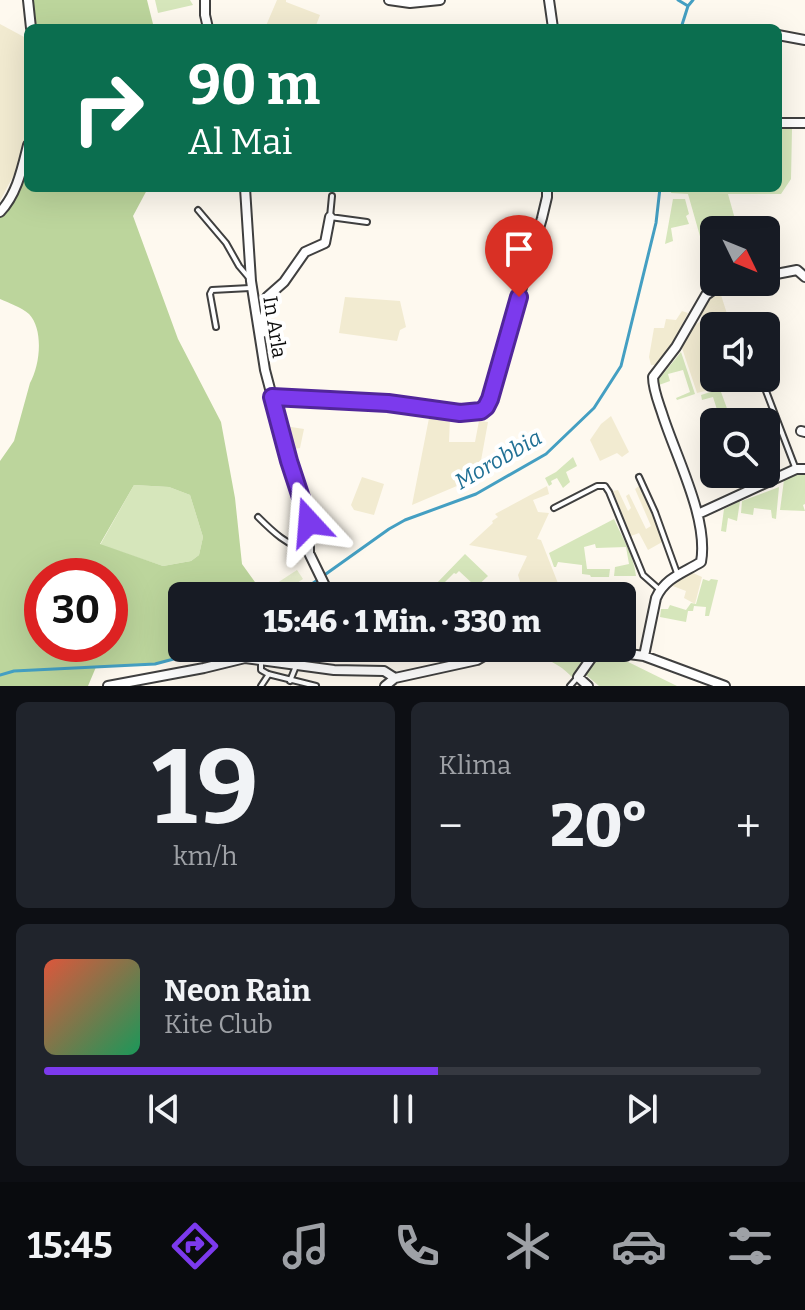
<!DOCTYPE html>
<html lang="de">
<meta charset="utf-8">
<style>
:root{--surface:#171b24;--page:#20242c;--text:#f1f3f6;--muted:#9ea1a6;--line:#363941;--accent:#7c3aed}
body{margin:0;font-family:Bitter,serif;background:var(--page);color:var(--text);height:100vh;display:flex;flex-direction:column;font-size:30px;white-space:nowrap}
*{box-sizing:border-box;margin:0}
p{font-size:26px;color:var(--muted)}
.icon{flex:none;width:44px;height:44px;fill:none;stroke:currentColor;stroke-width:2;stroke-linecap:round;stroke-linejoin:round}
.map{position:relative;height:686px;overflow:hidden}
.drawer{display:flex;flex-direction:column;gap:16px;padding:16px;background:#0d0f14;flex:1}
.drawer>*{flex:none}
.guide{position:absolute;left:24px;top:24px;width:758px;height:168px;border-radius:12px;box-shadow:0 8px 32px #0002;background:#0b6e4f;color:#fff;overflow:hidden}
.needle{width:52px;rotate:133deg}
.controls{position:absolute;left:700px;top:216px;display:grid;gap:16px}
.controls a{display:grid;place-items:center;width:80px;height:80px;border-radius:12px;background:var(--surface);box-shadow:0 8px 32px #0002;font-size:40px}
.speed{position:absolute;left:24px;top:558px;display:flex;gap:16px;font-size:40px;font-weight:700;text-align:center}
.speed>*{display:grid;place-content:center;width:104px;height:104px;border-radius:50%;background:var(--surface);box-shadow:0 8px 32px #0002;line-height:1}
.speed .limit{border:12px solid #d22;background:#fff;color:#111}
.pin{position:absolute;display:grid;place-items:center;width:68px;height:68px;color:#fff;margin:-82px -34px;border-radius:50% 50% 50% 0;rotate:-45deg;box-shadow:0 0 8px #0007}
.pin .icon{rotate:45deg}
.me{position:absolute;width:88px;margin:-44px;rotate:341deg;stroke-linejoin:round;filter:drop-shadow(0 0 6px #0008)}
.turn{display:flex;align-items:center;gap:28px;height:168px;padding:0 32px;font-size:36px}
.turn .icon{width:104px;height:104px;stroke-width:2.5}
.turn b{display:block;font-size:56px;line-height:68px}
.big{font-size:60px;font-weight:800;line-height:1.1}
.drawer .tile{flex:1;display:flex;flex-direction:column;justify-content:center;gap:12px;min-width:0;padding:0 28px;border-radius:12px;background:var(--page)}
.drawer .dial{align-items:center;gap:0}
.dial b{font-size:104px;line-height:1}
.song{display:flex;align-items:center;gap:24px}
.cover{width:96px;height:96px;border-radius:12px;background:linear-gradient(135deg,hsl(10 70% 55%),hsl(150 70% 35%))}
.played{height:8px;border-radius:4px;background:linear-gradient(90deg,var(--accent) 55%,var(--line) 55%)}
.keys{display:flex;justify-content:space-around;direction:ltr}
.heat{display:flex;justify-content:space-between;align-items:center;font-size:44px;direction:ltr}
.drawer .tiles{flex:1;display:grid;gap:16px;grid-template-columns:1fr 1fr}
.tile:last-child{grid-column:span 2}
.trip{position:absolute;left:168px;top:582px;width:468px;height:80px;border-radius:12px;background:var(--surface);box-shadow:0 8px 32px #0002;font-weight:800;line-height:80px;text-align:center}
.tab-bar{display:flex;height:128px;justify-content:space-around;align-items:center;background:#090b0e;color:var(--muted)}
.tab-bar .icon{width:56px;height:56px}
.tab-bar .selected{color:var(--accent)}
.tab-bar b{font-size:36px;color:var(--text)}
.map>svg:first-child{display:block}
.farmland{fill:#f2ebd1}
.green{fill:#d6e6bb}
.forest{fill:#bcd59c;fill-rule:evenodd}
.pitch{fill:#e6edcc}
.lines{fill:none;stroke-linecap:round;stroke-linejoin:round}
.stream{stroke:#449fc2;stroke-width:3}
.service-casing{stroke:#404040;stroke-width:8}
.minor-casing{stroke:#404040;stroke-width:12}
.service{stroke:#fff;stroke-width:4}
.minor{stroke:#fff;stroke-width:8}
.route-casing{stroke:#51269a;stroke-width:20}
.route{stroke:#7c3aed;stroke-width:14}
.labels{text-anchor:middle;stroke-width:8;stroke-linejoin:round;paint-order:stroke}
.street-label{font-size:20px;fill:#0d0d0d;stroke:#fff}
.water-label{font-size:22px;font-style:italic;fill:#207095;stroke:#fff}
</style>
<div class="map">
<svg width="805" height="686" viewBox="0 0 805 686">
<rect width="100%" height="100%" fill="#fef9ef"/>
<path class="farmland" d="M277,0H286V2L320,15L315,28H265Z
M0,24L26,38L27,127L19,165L0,201Z
M720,292L731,326H714V378H718L721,387L697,393L682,348L693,326L703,320L700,312L710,295Z
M345,297L400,301L406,327L400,330L397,341L339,333Z
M682,311L688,313L668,351L656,365H651L649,357L654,328H664L666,319L676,320Z
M430,413L450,418L449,442H475L479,421L488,422L478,477L412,505Z
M611,416L629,452L622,457L617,453L600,461L590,440L601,424Z
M285,426L304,429L300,448L290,450Z
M362,477L384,484L374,515L354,510L351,505Z
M547,486L549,494L533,500L538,512L549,513L537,539L541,540L563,596H537L528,583L521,585L518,575L527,556L469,545L493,523L492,521L498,517L495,514Z
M639,486L664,541L648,550L639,533L631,536L613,491L618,490L628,511L631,508L626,496L629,494L646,529L651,526L635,489Z
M691,572L702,577L695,604L684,598L686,591L670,585Z"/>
<path class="green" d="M155,0H190L193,5L158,13Z
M778,128L792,129L791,179L781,194H728L738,230H714V282H716H713L688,194L671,193L672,188H778Z
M673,199H685L689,214L686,216L689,224L671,228L673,241L665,244Z
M681,352L695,394L677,400L676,398L690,392L683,370L668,374L670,381L659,385V379Z
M720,389L721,392L732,422H715L720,419L713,397L702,400L701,395Z
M573,457L577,466L566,472L570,482L563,488L557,478L551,481L552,484L549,486L545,478L556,472Z
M796,475H805V504L803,505L805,511L780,510L784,480Z
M134,485L169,487L190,495L203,537L199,555L191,561L163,566L100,545Z
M779,487L776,519L772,518L771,510L754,508L753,515L741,513L742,501Z
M740,501L737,521L728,518L726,532L721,531L724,509Z
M614,519C622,537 634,556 636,576H614L615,567L629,564L626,547L596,548L595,544L584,547L587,569H610L609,577H591L590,575L582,574V565L558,562L556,567H554L549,553Z
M465,554L488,576L473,590L471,588L473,584L459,571L456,574L454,573L445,582L447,584L440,589L435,585Z
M703,579L709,581L711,579L718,580L709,616H705L706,607L694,606L693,611H688L686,622L660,617L661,609H668L670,605L686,610L691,603L696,604Z
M516,648C537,648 565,644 584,653V658L572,677C556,660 536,655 515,650Z
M599,656H616L677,686H599L585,674L595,658Z"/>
<path class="forest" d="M32,0H147L154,28H31L30,8Z
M28,145V188H148L133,216L178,339L221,422L235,498L242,564L265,596H182V648H215L155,664L96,667L88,686H0V461L14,441L30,383C40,365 44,330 29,314C21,307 9,303 0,299V212L8,203ZM134,485L169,487L190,495L203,537L199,555L191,561L163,566L100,544ZM42,576H110V644H42Z"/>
<path class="pitch" d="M297,570L303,579L277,596H273L268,589Z"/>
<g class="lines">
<path class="stream" d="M678,0L688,6
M681,28L688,6L693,0
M295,596L389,529L405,520L476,494L546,454L594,408L621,366L656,223L660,188
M0,675L14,671L155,664L215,648"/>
<g class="service-casing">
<path id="service" d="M332,196L330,217L367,222
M198,210L226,243L239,266L250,279
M216,327L210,294L212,290L250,288
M761,378L795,467
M639,477L655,512L677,573
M554,508L597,486H605L609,492L643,575L660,590
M258,517C270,529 290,549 308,549
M261,661V670L268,674L316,686
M290,681L296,666
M261,686L269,674
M570,686L578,677"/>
</g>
<g class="minor-casing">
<path id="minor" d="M28,0L31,28
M205,0V15L208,28
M389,0L410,3L440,0
M549,0L553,28
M778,35L805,40
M778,123H805
M245,188L251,281L265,370L289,461L309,522V553L330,596
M0,212C17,194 22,169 28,145
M766,276L797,270L805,277
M262,333L267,297L284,282L305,252L325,243L330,217
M272,397L388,403L460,413L481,411L486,407L490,399L542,218L547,197V188
M801,431L805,432
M698,514L796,469H805
M368,596C390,589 420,583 441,596
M584,648L644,656L725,686
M644,656L656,598C665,578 683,573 701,562C709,519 675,455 662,413C658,401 653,389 653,377L676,347L706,295L713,290L735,282
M108,686L204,668L245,658L334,670L384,671L395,678L477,660L498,648
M385,686L395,678
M588,686L578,677L597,650"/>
</g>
<use href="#service" class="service"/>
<use href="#minor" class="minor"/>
</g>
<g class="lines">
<g class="route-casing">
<path id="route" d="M309,522L289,461L272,397L388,403L460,413L481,411L486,407L490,399L519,297"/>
</g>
<use href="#route" class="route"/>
</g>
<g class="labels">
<g class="street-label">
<text transform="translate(275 327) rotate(81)" y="7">In Arla</text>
</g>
<g class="water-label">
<text transform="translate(498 459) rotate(-30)" y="8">Morobbia</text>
</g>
</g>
</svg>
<div class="controls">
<a><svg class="needle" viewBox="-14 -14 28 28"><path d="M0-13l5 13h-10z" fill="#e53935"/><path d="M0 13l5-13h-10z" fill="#9ea1a6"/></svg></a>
<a><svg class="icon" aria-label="sound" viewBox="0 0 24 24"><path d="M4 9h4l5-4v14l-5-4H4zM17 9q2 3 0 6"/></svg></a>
<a><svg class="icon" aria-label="search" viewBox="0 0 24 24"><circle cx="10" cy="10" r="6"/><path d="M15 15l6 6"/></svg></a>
</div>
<div class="speed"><div class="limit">30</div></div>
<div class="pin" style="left:519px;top:297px;background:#d93025"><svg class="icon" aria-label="arrive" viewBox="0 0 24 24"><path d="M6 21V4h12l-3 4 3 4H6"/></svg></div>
<svg class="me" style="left:309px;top:522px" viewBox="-20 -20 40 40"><path d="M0-17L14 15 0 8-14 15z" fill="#7c3aed" stroke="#fff" stroke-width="4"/></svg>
<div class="trip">15:46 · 1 Min. · 330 m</div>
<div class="guide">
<div class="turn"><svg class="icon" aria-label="right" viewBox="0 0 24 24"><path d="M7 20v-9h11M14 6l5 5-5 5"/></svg><div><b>90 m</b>Al Mai</div></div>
</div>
</div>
<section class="drawer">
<div class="tiles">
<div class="tile dial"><b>19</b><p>km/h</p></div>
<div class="tile"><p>Klima</p>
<div class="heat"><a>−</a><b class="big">20°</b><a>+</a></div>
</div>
<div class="tile">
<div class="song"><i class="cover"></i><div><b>Neon Rain</b><p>Kite Club</p></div></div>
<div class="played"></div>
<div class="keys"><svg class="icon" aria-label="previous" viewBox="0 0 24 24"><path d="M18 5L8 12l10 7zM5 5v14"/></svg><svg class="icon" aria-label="pause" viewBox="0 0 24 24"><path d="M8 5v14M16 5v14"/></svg><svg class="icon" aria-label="next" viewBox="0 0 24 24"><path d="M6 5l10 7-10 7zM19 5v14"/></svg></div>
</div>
</div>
</section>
<nav class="tab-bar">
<b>15:45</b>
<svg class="icon selected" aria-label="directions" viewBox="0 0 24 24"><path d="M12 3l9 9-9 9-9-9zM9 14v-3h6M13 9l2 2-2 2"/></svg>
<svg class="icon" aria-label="music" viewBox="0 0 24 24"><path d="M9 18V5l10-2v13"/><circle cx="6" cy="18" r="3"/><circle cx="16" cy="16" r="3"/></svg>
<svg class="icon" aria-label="phone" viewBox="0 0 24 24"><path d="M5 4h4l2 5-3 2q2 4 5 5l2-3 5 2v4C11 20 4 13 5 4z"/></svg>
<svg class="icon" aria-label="climate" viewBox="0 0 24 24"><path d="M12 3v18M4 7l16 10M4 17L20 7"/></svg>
<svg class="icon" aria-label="car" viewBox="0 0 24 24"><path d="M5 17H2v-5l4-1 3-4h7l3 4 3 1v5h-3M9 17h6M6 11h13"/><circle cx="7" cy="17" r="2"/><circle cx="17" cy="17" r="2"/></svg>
<svg class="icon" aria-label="filters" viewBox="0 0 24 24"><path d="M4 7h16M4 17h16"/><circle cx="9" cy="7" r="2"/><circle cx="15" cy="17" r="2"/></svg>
</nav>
